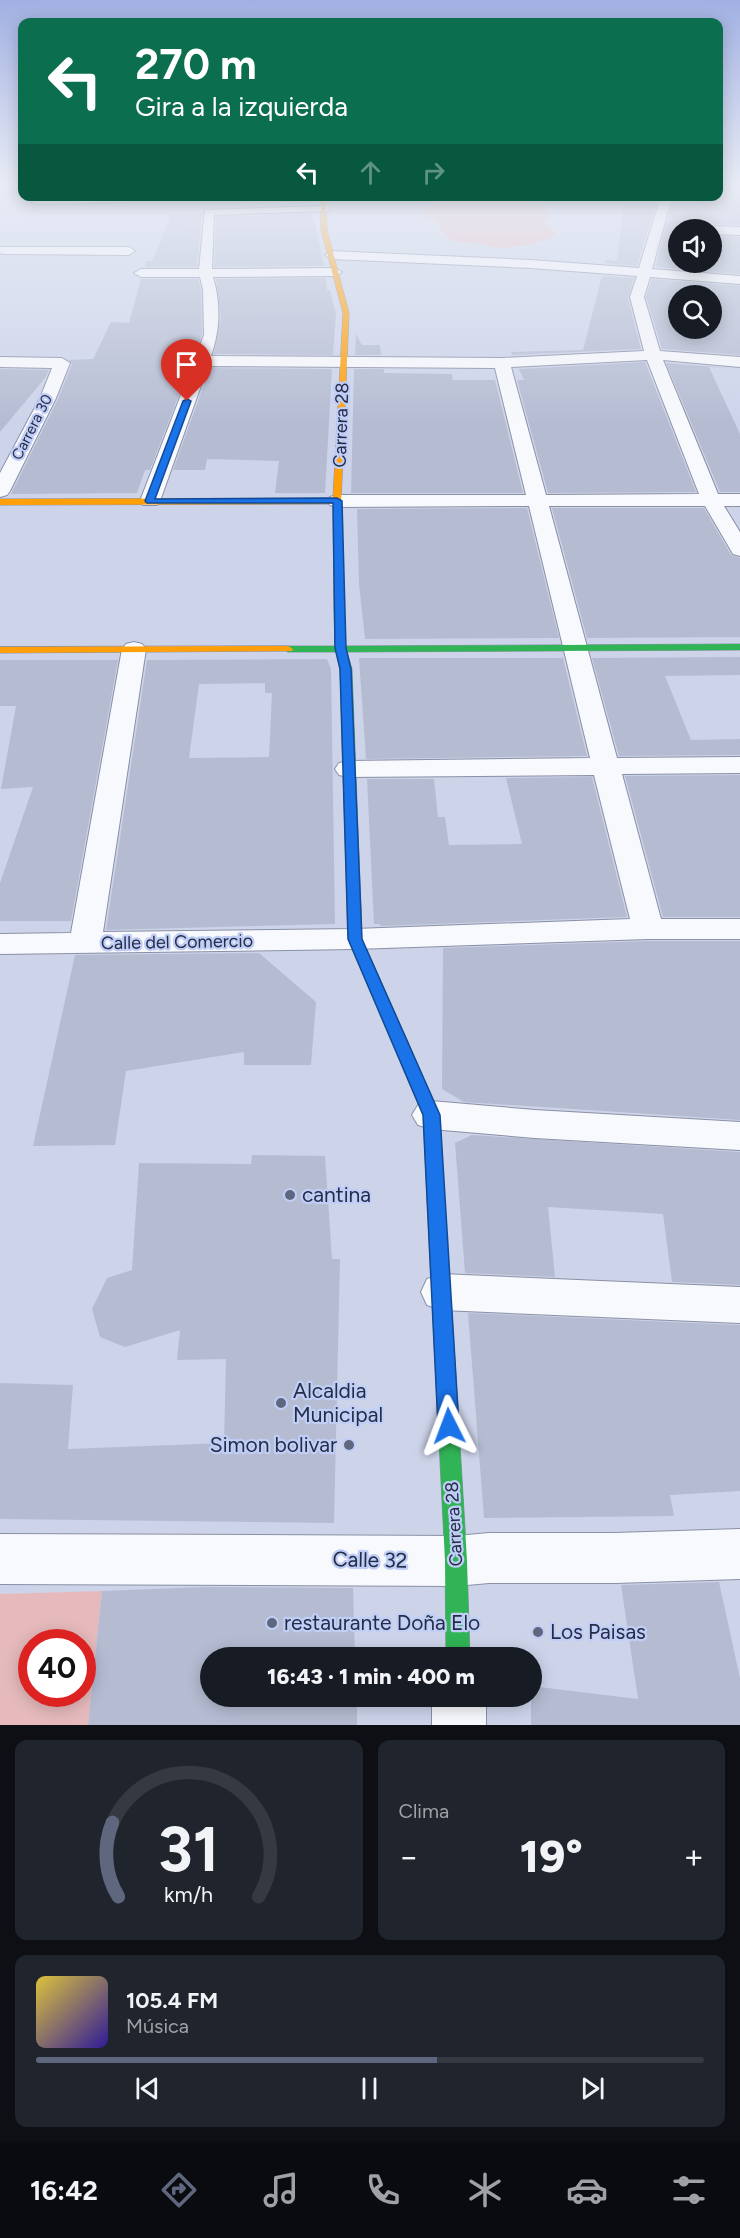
<!DOCTYPE html>
<html lang="es">
<meta charset="utf-8">
<style>
:root{--surface:#171b24;--page:#20242c;--text:#f1f3f6;--muted:#9ea1a6;--line:#363941;--accent:#5f677f}
body{margin:0;font-family:Figtree,sans-serif;background:var(--page);color:var(--text);height:100vh;display:flex;flex-direction:column;font-size:22px;white-space:nowrap}
*{box-sizing:border-box;margin:0}
p{font-size:20px;color:var(--muted)}
.icon{flex:none;width:33px;height:33px;fill:none;stroke:currentColor;stroke-width:2;stroke-linecap:round;stroke-linejoin:round}
.map{position:relative;height:1725px;overflow:hidden}
.drawer{display:flex;flex-direction:column;gap:15px;padding:15px;background:#0d0f14;flex:1}
.drawer>*{flex:none}
.hud{position:absolute;left:18px;top:18px;width:705px;height:183px;border-radius:12px;box-shadow:0 3px 15px #0003;background:#0b6e4f;color:#fff;overflow:hidden}
.fabs{position:absolute;left:668px;top:219px;display:grid;gap:12px}
.fabs a{display:grid;place-items:center;width:54px;height:54px;border-radius:50%;background:var(--surface);box-shadow:0 3px 15px #0003;font-size:30px}
.speed{position:absolute;left:18px;top:1629px;display:flex;gap:12px;font-size:30px;font-weight:700;text-align:center}
.speed>*{display:grid;place-content:center;width:78px;height:78px;border-radius:50%;background:var(--surface);box-shadow:0 3px 15px #0003;line-height:1}
.speed .limit{border:9px solid #d22;background:#fff;color:#111}
.pin{position:absolute;display:grid;place-items:center;width:51px;height:51px;color:#fff;margin:-62px -26px;border-radius:50% 50% 50% 0;rotate:-45deg;box-shadow:0 0 6px #0007}
.pin .icon{rotate:45deg}
.me{position:absolute;width:66px;margin:-33px;rotate:357deg;stroke-linejoin:round;filter:drop-shadow(0 0 4px #0008)}
.turn{display:flex;align-items:center;gap:21px;height:126px;padding:0 18px;font-size:27px}
.turn .icon{width:78px;height:78px;stroke-width:2.5}
.turn b{display:block;font-size:42px;line-height:51px}
.lanes{display:flex;align-items:center;height:57px;padding:0 18px;background:#0003;justify-content:center;gap:30px;direction:ltr}
.lanes .off{opacity:.35}
.big{font-size:45px;font-weight:800;line-height:1.1}
.drawer .tile{flex:1;display:flex;flex-direction:column;justify-content:center;gap:9px;min-width:0;padding:0 21px;border-radius:12px;background:var(--page)}
.drawer .dial{align-items:center;gap:0}
.dial svg{height:156px;overflow:visible;fill:none;stroke:var(--line);stroke-width:7;stroke-linecap:round;text-anchor:middle}
.dial text{fill:var(--text);stroke:none}
.song{display:flex;align-items:center;gap:18px}
.cover{width:72px;height:72px;border-radius:9px;background:linear-gradient(135deg,hsl(50 70% 55%),hsl(250 70% 35%))}
.played{height:6px;border-radius:3px;background:linear-gradient(90deg,var(--accent) 60%,var(--line) 60%)}
.keys{display:flex;justify-content:space-around;direction:ltr}
.heat{display:flex;justify-content:space-between;align-items:center;font-size:33px;direction:ltr}
.drawer .tiles{flex:1;display:grid;gap:15px;grid-template-columns:1fr 1fr}
.tile:last-child{grid-column:span 2}
.trip{position:absolute;left:200px;top:1647px;width:342px;height:60px;border-radius:30px;background:var(--surface);box-shadow:0 3px 15px #0003;font-weight:800;line-height:60px;text-align:center}
.tab-bar{display:flex;height:96px;justify-content:space-around;align-items:center;background:#090b0e;color:var(--muted)}
.tab-bar .icon{width:42px;height:42px}
.tab-bar .active{color:var(--accent)}
.tab-bar b{font-size:27px;color:var(--text)}
.map>svg:first-child{display:block}
.green{fill:#e6babc;fill-rule:evenodd}
.building{fill:#b5bcd2;fill-rule:evenodd}
.lines{fill:none;stroke-linecap:round;stroke-linejoin:round}
.street-casing{stroke:#8a90a6;stroke-width:2}
.fast-casing{stroke:#8a90a6;stroke-width:1}
.slow-casing{stroke:#8a90a6;stroke-width:1}
.jam-casing{stroke:#8a90a6;stroke-width:1}
.path{stroke:#cdd0d6;stroke-width:1.5;stroke-dasharray:1 1.5;stroke-linecap:butt}
.street{fill:#f8f9fc;fill-rule:evenodd}
.fast{fill:#30b455;fill-rule:evenodd}
.slow{fill:#ff9f0a;fill-rule:evenodd}
.jam{fill:#e5322d;fill-rule:evenodd}
.route{fill:#1a73e8;stroke:#114b97;stroke-width:1.5}
.poi-dot{fill:#5f677f;stroke:#c0cef7;stroke-width:2}
.labels{text-anchor:middle;stroke-width:4.5;stroke-linejoin:round;paint-order:stroke}
.far-street-label{font-size:15px;fill:#242c46;stroke:#c0cef7}
.street-label{font-size:18px;fill:#242c46;stroke:#c0cef7}
.near-poi-label{font-size:21px;fill:#242c46;stroke:#c0cef7;text-anchor:start}
.near-street-label{font-size:21px;fill:#242c46;stroke:#c0cef7}
</style>
<div class="map">
<svg width="740" height="1725" viewBox="0 0 740 1725">
<rect width="100%" height="100%" fill="#cdd4ea"/>
<path class="green" d="M451,197H537L536,200L550,213L545,224L556,233L553,237C536,243 517,248 498,248C490,247 483,244 475,243C467,243 458,244 452,240C441,232 434,218 423,210L431,204L449,200Z
M102,1591L88,1725H0V1594ZM32,1642H82V1694H32Z"/>
<path class="building" d="M625,196H658L637,266L605,263L606,260L617,261Z
M674,196H740V225L711,224L703,230H678V262H711V236L740,237V274L655,267Z
M202,214L197,267H145L146,261H152L171,215Z
M310,214L315,223L324,266L214,267L216,217Z
M602,276L634,278L628,298L641,349L512,355L511,352L583,350Z
M326,278L327,290H330L336,313L333,355L214,354L221,317L216,279Z
M141,279H198L201,290L202,335L150,470H145L137,493L11,494L58,399L72,364L69,360L93,359L111,322L129,323Z
M652,279L740,286V355L662,349L646,297ZM678,296H711V328H678Z
M356,334L362,345H380L381,355H355Z
M645,362L696,492L548,493L517,380H524L519,369Z
M666,363L730,368L709,367L740,434V492H720Z
M210,368L332,369L325,493H275L279,461L207,459L205,470H173Z
M0,369L49,370L45,378L0,432Z
M354,369H384V373L452,374L453,380H495L523,493H351Z
M527,508L559,638L365,639L359,584L357,509Z
M552,508H704L731,555L740,558V637L587,638Z
M740,657V675L665,676L691,740L740,739V755L619,756L592,658Z
M359,658H563L587,756L366,759Z
M327,659L331,669L335,924L106,930L147,660ZM265,683V693H272L269,757L189,758L199,684Z
M0,660H118L71,921H0V883L33,787L1,789L16,706H0Z
M740,775V917H663L625,776Z
M592,777L627,917L380,926V924H374L367,779H434L438,817H445L449,845L522,844L506,778Z
M648,941H740V1120L464,1102L442,1089L443,948Z
M259,953L316,1002L311,1065H244V1052L126,1071L115,1145L33,1146L75,955Z
M472,1135L740,1152V1285L672,1282L663,1214L548,1207L555,1277L465,1273L455,1143Z
M252,1155L325,1156L332,1259H340L334,1523L0,1519V1383L73,1385L68,1449L224,1443L226,1359L177,1360L180,1330L125,1347L100,1337L92,1309L107,1278L132,1270L139,1163L251,1164Z
M468,1313L740,1325V1491L670,1495L674,1516L484,1518Z
M719,1582L740,1678V1725H531V1686L638,1699L621,1585Z
M203,1587L353,1588L355,1658H210V1696H357V1725H88L102,1591Z"/>
<g class="lines">
<g class="street-casing">
<path id="street" d="M732,183H740V186L733,185Z
M661,196H672L652,269L740,276V284L650,277L644,297L660,351L740,357V367L663,360L718,494H740V506H724L740,532V556L733,554L705,506H549L617,758L740,757V773L622,774L661,919H740V939H648L355,949L0,954V934L71,933L122,649L126,644L134,642L142,644L146,649L103,932L355,929L630,919L594,775L349,777L339,775L335,769L339,763L349,761L590,758L529,506L337,507L330,505L327,501L330,497L337,495H526L495,368L208,366L160,501L157,505H143L140,501L204,335L203,290L200,277H141L134,273L141,269H199L205,210L325,206L329,207V211L214,215L212,269L335,268L342,272L335,276L213,277C221,303 220,331 211,356L502,358L644,351L630,297L637,276L531,268L331,259L325,255L331,251L531,260L639,268ZM647,360L699,494L546,495L511,367Z
M134,197L139,200L138,202L36,204L30,201L36,198Z
M711,226L740,227V235L711,234V230H705Z
M0,247H129L135,251L129,255L3,254L0,253Z
M0,357L62,358L70,363L56,398L10,491L7,495L0,497V473L40,398L52,368L0,367Z
M431,1101L535,1110L740,1122V1150L535,1138L431,1129L418,1125L412,1115L418,1105Z
M442,1274L740,1287V1323L442,1310L427,1305L421,1292L427,1279Z
M740,1529V1579L615,1583H489L456,1586L0,1584V1534L456,1536L489,1533H615Z
M432,1696H486V1725H432Z"/>
</g>
<g class="fast-casing">
<path id="fast" d="M339,603L344,606L345,646L740,644V650L347,652L352,669L362,939L408,1042L406,1046H394L392,1042L348,939L340,669L336,652H288L283,649L288,646H335L334,606Z
M445,1353L452,1356L455,1362L467,1561L470,1658H446L445,1561L435,1362L438,1356Z"/>
</g>
<g class="slow-casing">
<path id="slow" d="M321,196H325L327,230L349,313L341,501L343,608L339,609L334,606L333,504L0,505V499L333,498L343,313L321,230Z
M288,646L293,649L292,651L0,653V647Z"/>
</g>
<g class="jam-casing">
<path id="jam" d="M400,1036L406,1038L408,1042L439,1115L455,1362L452,1368L445,1371L438,1368L435,1362L423,1115L392,1042L394,1038Z"/>
</g>
<path class="path" d="M154,214L185,213
M0,215H17
M144,232L184,231"/>
<use href="#street" class="street"/>
<use href="#fast" class="fast"/>
<use href="#slow" class="slow"/>
<use href="#jam" class="jam"/>
</g>
<linearGradient id="sky" x2="0" y2="1"><stop stop-color="#a1b0e2"/><stop offset="0.43" stop-color="#e8ecf6"/><stop offset="1" stop-color="#e8ecf6" stop-opacity="0"/></linearGradient>
<rect width="740" height="424" fill="url(#sky)"/>
<path class="route" d="M187,399L191,401L155,499L337,498L342,501L346,648L351,669L362,939L440,1115L459,1426L456,1433L449,1436L441,1433L438,1426L423,1115L348,939L340,669L335,648L333,503H147L145,501L183,401Z"/>
<g class="poi-dot">
<circle cx="290" cy="1195" r="6"/>
<circle cx="281" cy="1403" r="6"/>
<circle cx="349" cy="1445" r="6"/>
<circle cx="272" cy="1623" r="6"/>
<circle cx="538" cy="1632" r="6"/>
</g>
<g class="labels">
<g class="far-street-label">
<text transform="translate(32 427) rotate(-63)" y="5">Carrera 30</text>
</g>
<g class="street-label">
<text transform="translate(341 425) rotate(-88)" y="6">Carrera 28</text>
<text transform="translate(177 942) rotate(-1)" y="6">Calle del Comercio</text>
<text transform="translate(454 1524) rotate(-93)" y="6">Carrera 28</text>
</g>
<g class="near-poi-label">
<text x="302" y="1202">cantina</text>
<text x="293" y="1398">Alcaldia<tspan x="293" dy="24">Municipal</tspan></text>
<text x="337" y="1452" text-anchor="end">Simon bolivar</text>
<text x="284" y="1630">restaurante Doña Elo</text>
<text x="550" y="1639">Los Paisas</text>
</g>
<g class="near-street-label">
<text transform="translate(370 1560) rotate(1)" y="7">Calle 32</text>
</g>
</g>
</svg>
<div class="fabs">
<a><svg class="icon" aria-label="sound" viewBox="0 0 24 24"><path d="M4 9h4l5-4v14l-5-4H4zM17 9q2 3 0 6"/></svg></a>
<a><svg class="icon" aria-label="search" viewBox="0 0 24 24"><circle cx="10" cy="10" r="6"/><path d="M15 15l6 6"/></svg></a>
</div>
<div class="speed"><div class="limit">40</div></div>
<div class="pin" style="left:187px;top:401px;background:#d93025"><svg class="icon" aria-label="arrive" viewBox="0 0 24 24"><path d="M6 21V4h12l-3 4 3 4H6"/></svg></div>
<svg class="me" style="left:449px;top:1426px" viewBox="-20 -20 40 40"><path d="M0-17L14 15 0 8-14 15z" fill="#1a73e8" stroke="#fff" stroke-width="4"/></svg>
<div class="trip">16:43 · 1 min · 400 m</div>
<div class="hud">
<div class="turn"><svg class="icon" aria-label="left" viewBox="0 0 24 24"><path d="M17 20v-9H6M10 6l-5 5 5 5"/></svg><div><b>270 m</b>Gira a la izquierda</div></div>
<div class="lanes"><svg class="icon" aria-label="left" viewBox="0 0 24 24"><path d="M17 20v-9H6M10 6l-5 5 5 5"/></svg><svg class="icon off" aria-label="ahead" viewBox="0 0 24 24"><path d="M12 20V5M6 11l6-6 6 6"/></svg><svg class="icon off" aria-label="right" viewBox="0 0 24 24"><path d="M7 20v-9h11M14 6l5 5-5 5"/></svg></div>
</div>
</div>
<section class="drawer">
<div class="tiles">
<div class="tile dial"><svg viewBox="0 0 100 80">
<path d="M14 69A42 42 0 1 1 86 69"/>
<path d="M14 69A42 42 0 0 1 11 31" stroke="#5f677f"/>
<text x="50" y="56" font-size="32" font-weight="700">31</text>
<text x="50" y="72" font-size="11">km/h</text>
</svg></div>
<div class="tile"><p>Clima</p>
<div class="heat"><a>−</a><b class="big">19°</b><a>+</a></div>
</div>
<div class="tile">
<div class="song"><i class="cover"></i><div><b>105.4 FM</b><p>Música</p></div></div>
<div class="played"></div>
<div class="keys"><svg class="icon" aria-label="previous" viewBox="0 0 24 24"><path d="M18 5L8 12l10 7zM5 5v14"/></svg><svg class="icon" aria-label="pause" viewBox="0 0 24 24"><path d="M8 5v14M16 5v14"/></svg><svg class="icon" aria-label="next" viewBox="0 0 24 24"><path d="M6 5l10 7-10 7zM19 5v14"/></svg></div>
</div>
</div>
</section>
<nav class="tab-bar">
<b>16:42</b>
<svg class="icon active" aria-label="directions" viewBox="0 0 24 24"><path d="M12 3l9 9-9 9-9-9zM9 14v-3h6M13 9l2 2-2 2"/></svg>
<svg class="icon" aria-label="music" viewBox="0 0 24 24"><path d="M9 18V5l10-2v13"/><circle cx="6" cy="18" r="3"/><circle cx="16" cy="16" r="3"/></svg>
<svg class="icon" aria-label="phone" viewBox="0 0 24 24"><path d="M5 4h4l2 5-3 2q2 4 5 5l2-3 5 2v4C11 20 4 13 5 4z"/></svg>
<svg class="icon" aria-label="climate" viewBox="0 0 24 24"><path d="M12 3v18M4 7l16 10M4 17L20 7"/></svg>
<svg class="icon" aria-label="car" viewBox="0 0 24 24"><path d="M5 17H2v-5l4-1 3-4h7l3 4 3 1v5h-3M9 17h6M6 11h13"/><circle cx="7" cy="17" r="2"/><circle cx="17" cy="17" r="2"/></svg>
<svg class="icon" aria-label="filters" viewBox="0 0 24 24"><path d="M4 7h16M4 17h16"/><circle cx="9" cy="7" r="2"/><circle cx="15" cy="17" r="2"/></svg>
</nav>
